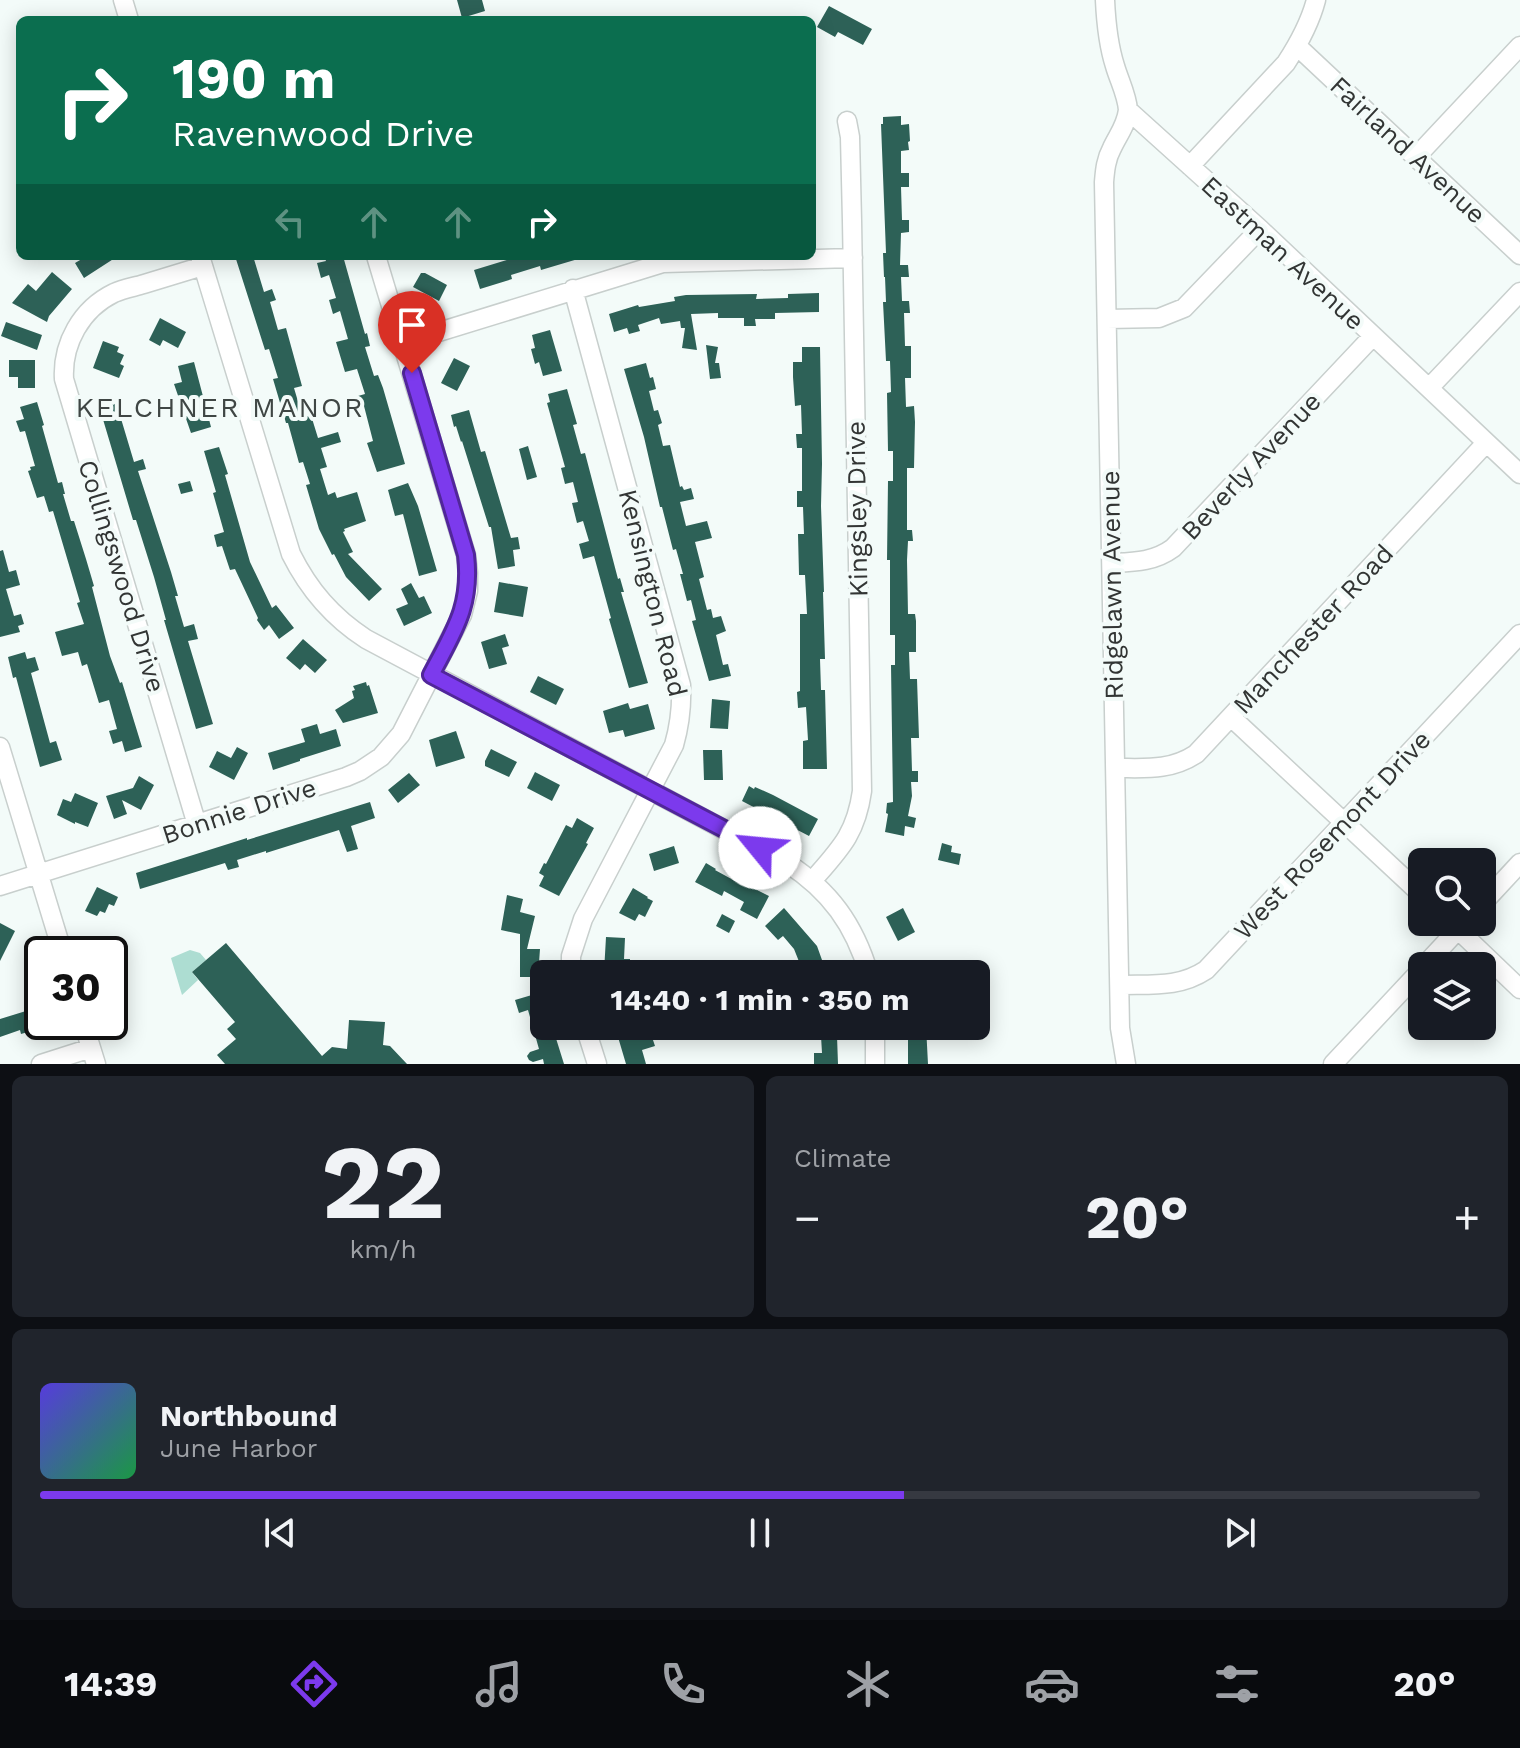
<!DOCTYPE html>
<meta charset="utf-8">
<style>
:root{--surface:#171b24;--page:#20242c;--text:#f1f3f6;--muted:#9ea1a6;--line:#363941;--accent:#7c3aed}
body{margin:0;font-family:"Work Sans",sans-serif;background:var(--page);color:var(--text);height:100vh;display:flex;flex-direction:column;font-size:30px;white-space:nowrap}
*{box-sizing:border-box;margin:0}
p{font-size:26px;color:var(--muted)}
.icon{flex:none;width:44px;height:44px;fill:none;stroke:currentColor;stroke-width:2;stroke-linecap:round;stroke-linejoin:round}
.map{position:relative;height:1064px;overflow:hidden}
.details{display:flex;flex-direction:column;gap:12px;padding:12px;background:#0d0f14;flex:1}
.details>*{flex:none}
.banner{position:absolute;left:16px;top:16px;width:800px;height:244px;border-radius:12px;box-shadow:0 4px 20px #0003;background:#0b6e4f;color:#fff;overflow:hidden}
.buttons{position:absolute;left:1408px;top:848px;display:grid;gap:16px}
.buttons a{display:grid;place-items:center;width:88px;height:88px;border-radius:12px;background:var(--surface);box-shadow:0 4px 20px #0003;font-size:40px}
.speed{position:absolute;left:24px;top:936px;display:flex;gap:16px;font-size:40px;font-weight:700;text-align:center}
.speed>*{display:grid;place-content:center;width:104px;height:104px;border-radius:50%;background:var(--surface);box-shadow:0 4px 20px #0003;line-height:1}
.speed .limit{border:4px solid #111;border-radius:12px;background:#fff;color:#111}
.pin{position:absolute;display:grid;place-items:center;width:68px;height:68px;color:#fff;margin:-82px -34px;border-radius:50% 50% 50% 0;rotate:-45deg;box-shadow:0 0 8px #0007}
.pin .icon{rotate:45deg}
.me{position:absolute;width:88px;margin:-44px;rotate:298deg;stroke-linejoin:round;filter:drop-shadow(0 0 6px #0008)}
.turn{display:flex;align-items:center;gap:28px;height:168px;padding:0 24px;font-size:36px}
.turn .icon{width:104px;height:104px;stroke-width:2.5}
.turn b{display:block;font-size:56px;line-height:68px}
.lanes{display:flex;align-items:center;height:76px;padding:0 24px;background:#0003;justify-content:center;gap:40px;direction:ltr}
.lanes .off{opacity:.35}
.big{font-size:60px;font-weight:700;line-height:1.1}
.details .tile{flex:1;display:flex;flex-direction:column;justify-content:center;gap:12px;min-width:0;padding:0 28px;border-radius:12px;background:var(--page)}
.details .dial{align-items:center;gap:0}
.dial b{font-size:104px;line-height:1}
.song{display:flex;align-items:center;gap:24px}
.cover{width:96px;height:96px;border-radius:12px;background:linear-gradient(135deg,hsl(250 70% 55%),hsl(140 70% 35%))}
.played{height:8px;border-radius:4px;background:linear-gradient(90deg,var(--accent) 60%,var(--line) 60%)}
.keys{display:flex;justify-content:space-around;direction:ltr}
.heat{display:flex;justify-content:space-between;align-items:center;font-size:44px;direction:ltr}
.details .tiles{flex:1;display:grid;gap:12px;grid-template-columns:1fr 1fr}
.tile:last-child{grid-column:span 2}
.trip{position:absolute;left:530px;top:960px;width:460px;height:80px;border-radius:12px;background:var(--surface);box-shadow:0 4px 20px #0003;font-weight:700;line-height:80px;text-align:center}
.tab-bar{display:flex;height:128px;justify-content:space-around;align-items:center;background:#090b0e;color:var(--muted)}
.tab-bar .icon{width:56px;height:56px}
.tab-bar .on{color:var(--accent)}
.tab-bar b{font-size:36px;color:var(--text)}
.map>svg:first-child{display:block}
.green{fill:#adddd2}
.building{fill:#2d6157}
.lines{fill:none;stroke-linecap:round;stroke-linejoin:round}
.minor-casing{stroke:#c8cfcd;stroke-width:21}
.minor{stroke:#fff;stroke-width:18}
.route-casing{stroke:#51269a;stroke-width:20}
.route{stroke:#7c3aed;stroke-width:14}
.labels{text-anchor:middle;stroke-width:8;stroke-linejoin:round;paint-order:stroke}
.street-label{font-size:26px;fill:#323534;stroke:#f3fbf9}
.neighbourhood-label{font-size:28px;letter-spacing:2px;fill:#3f4644;stroke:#f3fbf9}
</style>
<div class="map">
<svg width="1520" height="1064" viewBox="0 0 1520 1064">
<rect width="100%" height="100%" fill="#f3fbf9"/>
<path class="green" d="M190,950L200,953L206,960L192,972L198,980L182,995L171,958Z"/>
<path class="building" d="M457,0H482L485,11L462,18Z
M829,6L872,29L863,45L838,32L835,37L817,27Z
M901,116V125L909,124L910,141L908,142L909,150L901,151V173H909V187H901L902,220H909V232L901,233L900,265H908L909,277H901L902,301H909L910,313H904L905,346H911V378H905L906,407L914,406L915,422L914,468H907V530H912L913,541H908L907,560L908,614H915L916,621V652H909L910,679H917L919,738H911L912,771H918V782H911L912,796L908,816L916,818L914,828L905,826L904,836L885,832L888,814L886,813L887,803L893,802L891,665H895V635H890V560H887L888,481H893V451H888L887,393L891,392L890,361H886L883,302H886L885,277H884L883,253H886L881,124H883V117Z
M87,256H118L84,278L75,263Z
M235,256H253L264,292L272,289L276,300L270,302L278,330L286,328L302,386L294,388L302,415L310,412L318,438L338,432L341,442L321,448L327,467L320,469L328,495L335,492L337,498L357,492L366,521L344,529L345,531L343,532L353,552L348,554L382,589L369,601L346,577L334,554L332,555L319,529L306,485L310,484L303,462L299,463L288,423H286L273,379L278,378L269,349L265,350Z
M324,256H343L365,334L367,333L370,346L365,347L374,376L378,375L383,388L405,464L377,472L367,443L373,441L364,406H361L358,396L365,394L357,369L345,372L336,342L348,339L340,311L333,314L329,300L336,298L329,275L321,278L317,263L326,261Z
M520,256H577L578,259L541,270L540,266L511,275L512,279L480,289L474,270Z
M52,272L72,289L49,316L47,322L12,303L28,284L36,291Z
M421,273H425L447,285L439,301L413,287Z
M819,293V312L775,313V319H755L756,326H744V318H718V313L691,314L697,350L682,348L685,328H681L680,321L661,324L659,318L638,325L640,331L629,334L627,328L614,332L609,314L638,305L639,307L675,301L674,297L686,295L757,294L756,299L788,298V294Z
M160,318L186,332L178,348L163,340L160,346L149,340Z
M6,322L42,335L37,350L1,336Z
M550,330L562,371L543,376L539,362L535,364L531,349L535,348L532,335Z
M103,341L119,347L117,352L124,355L120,364L124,366L119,378L93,368Z
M706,345L718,347L715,363H719L721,378L710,379Z
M802,347H820L822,464L821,506L824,592H823L825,659H820L821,690H825L827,769H803V741L808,740L806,707L798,708L797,692L800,691V614H807L805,575H799L798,534H804L803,507H797V491H802V448H797L796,434H802L801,405L795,406L793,377V362H802Z
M454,358L470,366L457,391L441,383Z
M9,360H35V388H18V377H9Z
M194,362L211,427L191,433L174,384L182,382L178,366Z
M646,363L650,378L653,377L656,389L649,391L654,411L658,410L662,423L658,425L663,446L670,445L680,487L682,486L684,490L691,488L694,499L680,502L686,526L707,521L712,538L695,542L704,577L699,579L707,610L711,609L713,618L721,616L726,631L716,635L723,665L728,664L731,676L709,681L692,621L696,620L691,600L687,601L680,574H683L676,549L673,550L662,507H660L644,437L624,369Z
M567,389L577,424L573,425L581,454L585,453L618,579L620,578L624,592H621L648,683L629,688L609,619L611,618L594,556L583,559L579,544L589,541L583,521L577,523L572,503L578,502L573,482L565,484L561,468L565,467L547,403L550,402L548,394Z
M37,402L44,425L42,426L58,483L62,482L65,494H63L71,521H74L86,559L94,586L92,587L110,656L120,683L122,682L142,747L125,752L122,741L113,744L109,731L117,729L109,700L99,703L87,664L82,666L78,652L62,656L55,632L84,624L77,603L80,602L53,511L49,512L44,496L37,498L28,471L31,470L30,467L35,466L25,431L20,432L16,421L24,419L20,407Z
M116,402L134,462L143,459L146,469L138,471L171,572L178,596H175L184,627L194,624L198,639L188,641L213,724L196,729L164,620H166L154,577L136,520H133L99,406Z
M469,410L481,452L485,451L511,538L518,537L520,549L513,550L515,566L498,569L491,527H489L462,441L461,442L456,426L454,427L451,415Z
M528,446L537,477L527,480L519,449Z
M219,447L228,474L225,475L250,562L272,608L276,605L294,628L279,639L269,625L264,630L257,620L258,618L235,569L230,570L222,546L217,547L214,535L224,532L213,493L216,492L204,451Z
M190,481L193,491L181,494L178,484Z
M408,483L418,506L437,571L419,576L403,514L395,516L388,490Z
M3,550L9,572L16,570L20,585L6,589L14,616L21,614L24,624L18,626L20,632L0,637V551Z
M499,582L528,587L523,617L494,612Z
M411,583L419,598L424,596L432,613L404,626L396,609L408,604L401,589Z
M505,634L509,646L502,648L507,664L489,669L481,642Z
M303,639L327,660L315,673L305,664L300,670L286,658Z
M25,652L27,659L35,657L39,670L31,673L50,743L56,741L62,760L40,767L16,677L13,678L8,657Z
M538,676L564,689L556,705L530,692Z
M366,682L367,686L369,685L378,713L343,723L335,710L354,698L352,691L355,690L353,686Z
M712,699L730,701L728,729L710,728Z
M628,703L630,709L648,704L655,729L625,737L623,730L609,733L603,711Z
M317,724L320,734L336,729L341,746L300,759V761L273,770L268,753L305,742L301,729Z
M456,731L465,758L436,767L429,740Z
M237,747L248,753L234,780L209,767L217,751L231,758Z
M491,749L517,762L509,777L485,766V761Z
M703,750H722L723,780H704Z
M535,772L560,785L552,801L527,788Z
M409,773L420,785L398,803L388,790Z
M139,776L154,785L141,810L122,800L127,814L114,819L106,796L133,788Z
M749,786L754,789L755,787L773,795L818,819L809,836L742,801Z
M75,793L98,803L88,827L75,822V824L57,815L63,799L71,802Z
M370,802L375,818L351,826L358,849L347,852L339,830L266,853V851L237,860L239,867L228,870L225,863L140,889L136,873L247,838V840Z
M577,818L594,828L586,843L588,844L559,896L539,886L544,876L539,873L544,863L546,864L566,825L572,828Z
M942,843L952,846L951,852L961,854L959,865L938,860Z
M674,846L679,863L654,871L649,854Z
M706,863L716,869L715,870L746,887L747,885L769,896L757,919L740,910L744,902L724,891L722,896L695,882Z
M97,887L118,897L114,906L109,904L105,913L100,911L97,916L85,911Z
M633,888L648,897L647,898L653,901L645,917L639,914L635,921L619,913Z
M507,895L523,899L520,912L535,916L527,949H540L538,977H520V934L501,930Z
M784,908L817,946L827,974H804L794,949L783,936L778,940L765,926Z
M903,908L915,932L898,941L886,917Z
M722,914L735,921L729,933L716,926Z
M0,923L15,931L0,961Z
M606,937L625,938L624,959H630V971L604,972Z
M226,943L322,1056L332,1047L347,1049L349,1020L385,1022L383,1045L390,1046L407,1064H225L217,1055L236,1039L227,1029L235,1022L192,972Z
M920,961L923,974H903L901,965Z
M542,992L544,998V1035L554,1032L564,1064H544L543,1059L533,1062L529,1060L527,1056L530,1052L539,1049L528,1010L519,1013L515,1000Z
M37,1001L42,1022H44L30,1027L31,1031L21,1034L20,1030L0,1037V1019L26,1011L24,1005Z
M908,1026H926L928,1064H908Z
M649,1028L655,1046L642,1050L646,1064H626L618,1037Z
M821,1036H837L838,1064H814V1053H822Z"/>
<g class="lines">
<g class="minor-casing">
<path id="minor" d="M123,0L129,20
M1105,0C1106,22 1108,44 1115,66C1119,80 1127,95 1128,110L1260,229L1520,474
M1297,46L1520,255
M1416,157L1520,46
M1190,166L1286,63C1299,43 1310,23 1316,0
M200,256L291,554C309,590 332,617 366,639L787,863C830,891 854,924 869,974
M1107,319L1159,318L1184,308L1260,229
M403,343L663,263L853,258
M1429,388L1520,292
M1112,563C1134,562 1154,562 1173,548L1373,336
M1231,717L1422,895
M0,747L63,954
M1116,768C1145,768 1170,771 1196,754L1486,443
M197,825L64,379C62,344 81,309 114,293C123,289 134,287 144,284C164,278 183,272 203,266
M812,881C840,849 856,834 862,791L852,221L850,137L847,121
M0,886L346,777L360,771L381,757L401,734L462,615L468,591V573L466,555L376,256
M1482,904L1520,863
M1450,922L1520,989
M1424,966L1465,922
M571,974V956L583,919L674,745C680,724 682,707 681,685L573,289
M1120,985C1151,984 1179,988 1206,970L1520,634
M83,1022L96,1064
M585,1026L597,1064
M875,1026V1064
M41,1064L91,1048
M1126,1064L1120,1028L1104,182C1105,170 1106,159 1112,148C1118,135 1126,126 1128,110
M1333,1064L1422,969"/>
</g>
<use href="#minor" class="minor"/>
</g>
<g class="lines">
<g class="route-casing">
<path id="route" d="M412,373L466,555C472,606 454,631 431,675L760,848"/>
</g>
<use href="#route" class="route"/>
</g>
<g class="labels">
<g class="street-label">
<text transform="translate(1408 150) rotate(43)" y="9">Fairland Avenue</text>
<text transform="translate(1283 253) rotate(43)" y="9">Eastman Avenue</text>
<text transform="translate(1251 466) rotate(-47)" y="9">Beverly Avenue</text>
<text transform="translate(857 509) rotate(-91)" y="9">Kingsley Drive</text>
<text transform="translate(122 576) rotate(73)" y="9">Collingswood Drive</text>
<text transform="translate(1112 585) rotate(-91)" y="9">Ridgelawn Avenue</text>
<text transform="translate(653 593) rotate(76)" y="9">Kensington Road</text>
<text transform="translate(1313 629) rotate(-47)" y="9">Manchester Road</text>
<text transform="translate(239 811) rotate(-18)" y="9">Bonnie Drive</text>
<text transform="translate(1332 835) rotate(-47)" y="9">West Rosemont Drive</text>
</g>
<g class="neighbourhood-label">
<text x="220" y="417">KELCHNER MANOR</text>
</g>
</g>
</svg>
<div class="buttons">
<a><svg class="icon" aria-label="search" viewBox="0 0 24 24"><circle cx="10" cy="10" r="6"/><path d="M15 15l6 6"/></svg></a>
<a><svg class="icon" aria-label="layers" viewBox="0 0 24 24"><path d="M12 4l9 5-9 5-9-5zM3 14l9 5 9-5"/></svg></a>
</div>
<div class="speed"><div class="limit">30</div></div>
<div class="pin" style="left:412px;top:373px;background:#d93025"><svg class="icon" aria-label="arrive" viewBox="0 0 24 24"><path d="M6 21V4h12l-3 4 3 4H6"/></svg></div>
<svg class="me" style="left:760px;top:848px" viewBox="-20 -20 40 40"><circle r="19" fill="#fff"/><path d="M0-13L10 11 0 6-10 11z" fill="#7c3aed"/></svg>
<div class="trip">14:40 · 1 min · 350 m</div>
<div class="banner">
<div class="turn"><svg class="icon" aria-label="right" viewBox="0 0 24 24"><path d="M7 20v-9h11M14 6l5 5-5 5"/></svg><div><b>190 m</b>Ravenwood Drive</div></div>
<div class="lanes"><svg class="icon off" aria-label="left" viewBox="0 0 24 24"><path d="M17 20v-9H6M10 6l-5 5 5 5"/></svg><svg class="icon off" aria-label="ahead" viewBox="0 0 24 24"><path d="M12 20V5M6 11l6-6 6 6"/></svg><svg class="icon off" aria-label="ahead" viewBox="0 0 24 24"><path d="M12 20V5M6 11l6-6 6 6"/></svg><svg class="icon" aria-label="right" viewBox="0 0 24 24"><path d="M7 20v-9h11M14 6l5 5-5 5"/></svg></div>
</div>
</div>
<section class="details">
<div class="tiles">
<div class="tile dial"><b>22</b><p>km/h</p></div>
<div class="tile"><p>Climate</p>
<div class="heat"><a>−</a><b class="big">20°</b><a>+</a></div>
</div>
<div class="tile">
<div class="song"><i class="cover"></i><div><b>Northbound</b><p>June Harbor</p></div></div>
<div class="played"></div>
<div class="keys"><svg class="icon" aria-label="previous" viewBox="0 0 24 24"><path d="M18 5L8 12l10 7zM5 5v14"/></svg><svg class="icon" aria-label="pause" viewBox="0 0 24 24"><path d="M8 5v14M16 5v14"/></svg><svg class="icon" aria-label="next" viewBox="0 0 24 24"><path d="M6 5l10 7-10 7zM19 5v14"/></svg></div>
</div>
</div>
</section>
<nav class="tab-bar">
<b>14:39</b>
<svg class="icon on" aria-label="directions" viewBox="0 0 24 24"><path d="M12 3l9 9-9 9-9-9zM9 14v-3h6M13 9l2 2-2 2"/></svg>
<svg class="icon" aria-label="music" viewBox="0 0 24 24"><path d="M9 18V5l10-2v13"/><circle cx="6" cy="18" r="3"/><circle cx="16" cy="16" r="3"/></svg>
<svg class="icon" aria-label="phone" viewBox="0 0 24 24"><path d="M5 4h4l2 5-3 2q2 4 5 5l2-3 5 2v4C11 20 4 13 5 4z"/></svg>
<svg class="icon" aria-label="climate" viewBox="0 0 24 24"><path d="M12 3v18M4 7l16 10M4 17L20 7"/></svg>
<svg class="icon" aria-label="car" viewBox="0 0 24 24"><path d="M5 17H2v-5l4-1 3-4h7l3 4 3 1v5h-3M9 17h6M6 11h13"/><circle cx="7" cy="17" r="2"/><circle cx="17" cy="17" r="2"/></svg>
<svg class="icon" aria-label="filters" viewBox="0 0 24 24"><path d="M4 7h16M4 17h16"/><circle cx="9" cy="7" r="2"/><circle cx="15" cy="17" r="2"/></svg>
<b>20°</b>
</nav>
